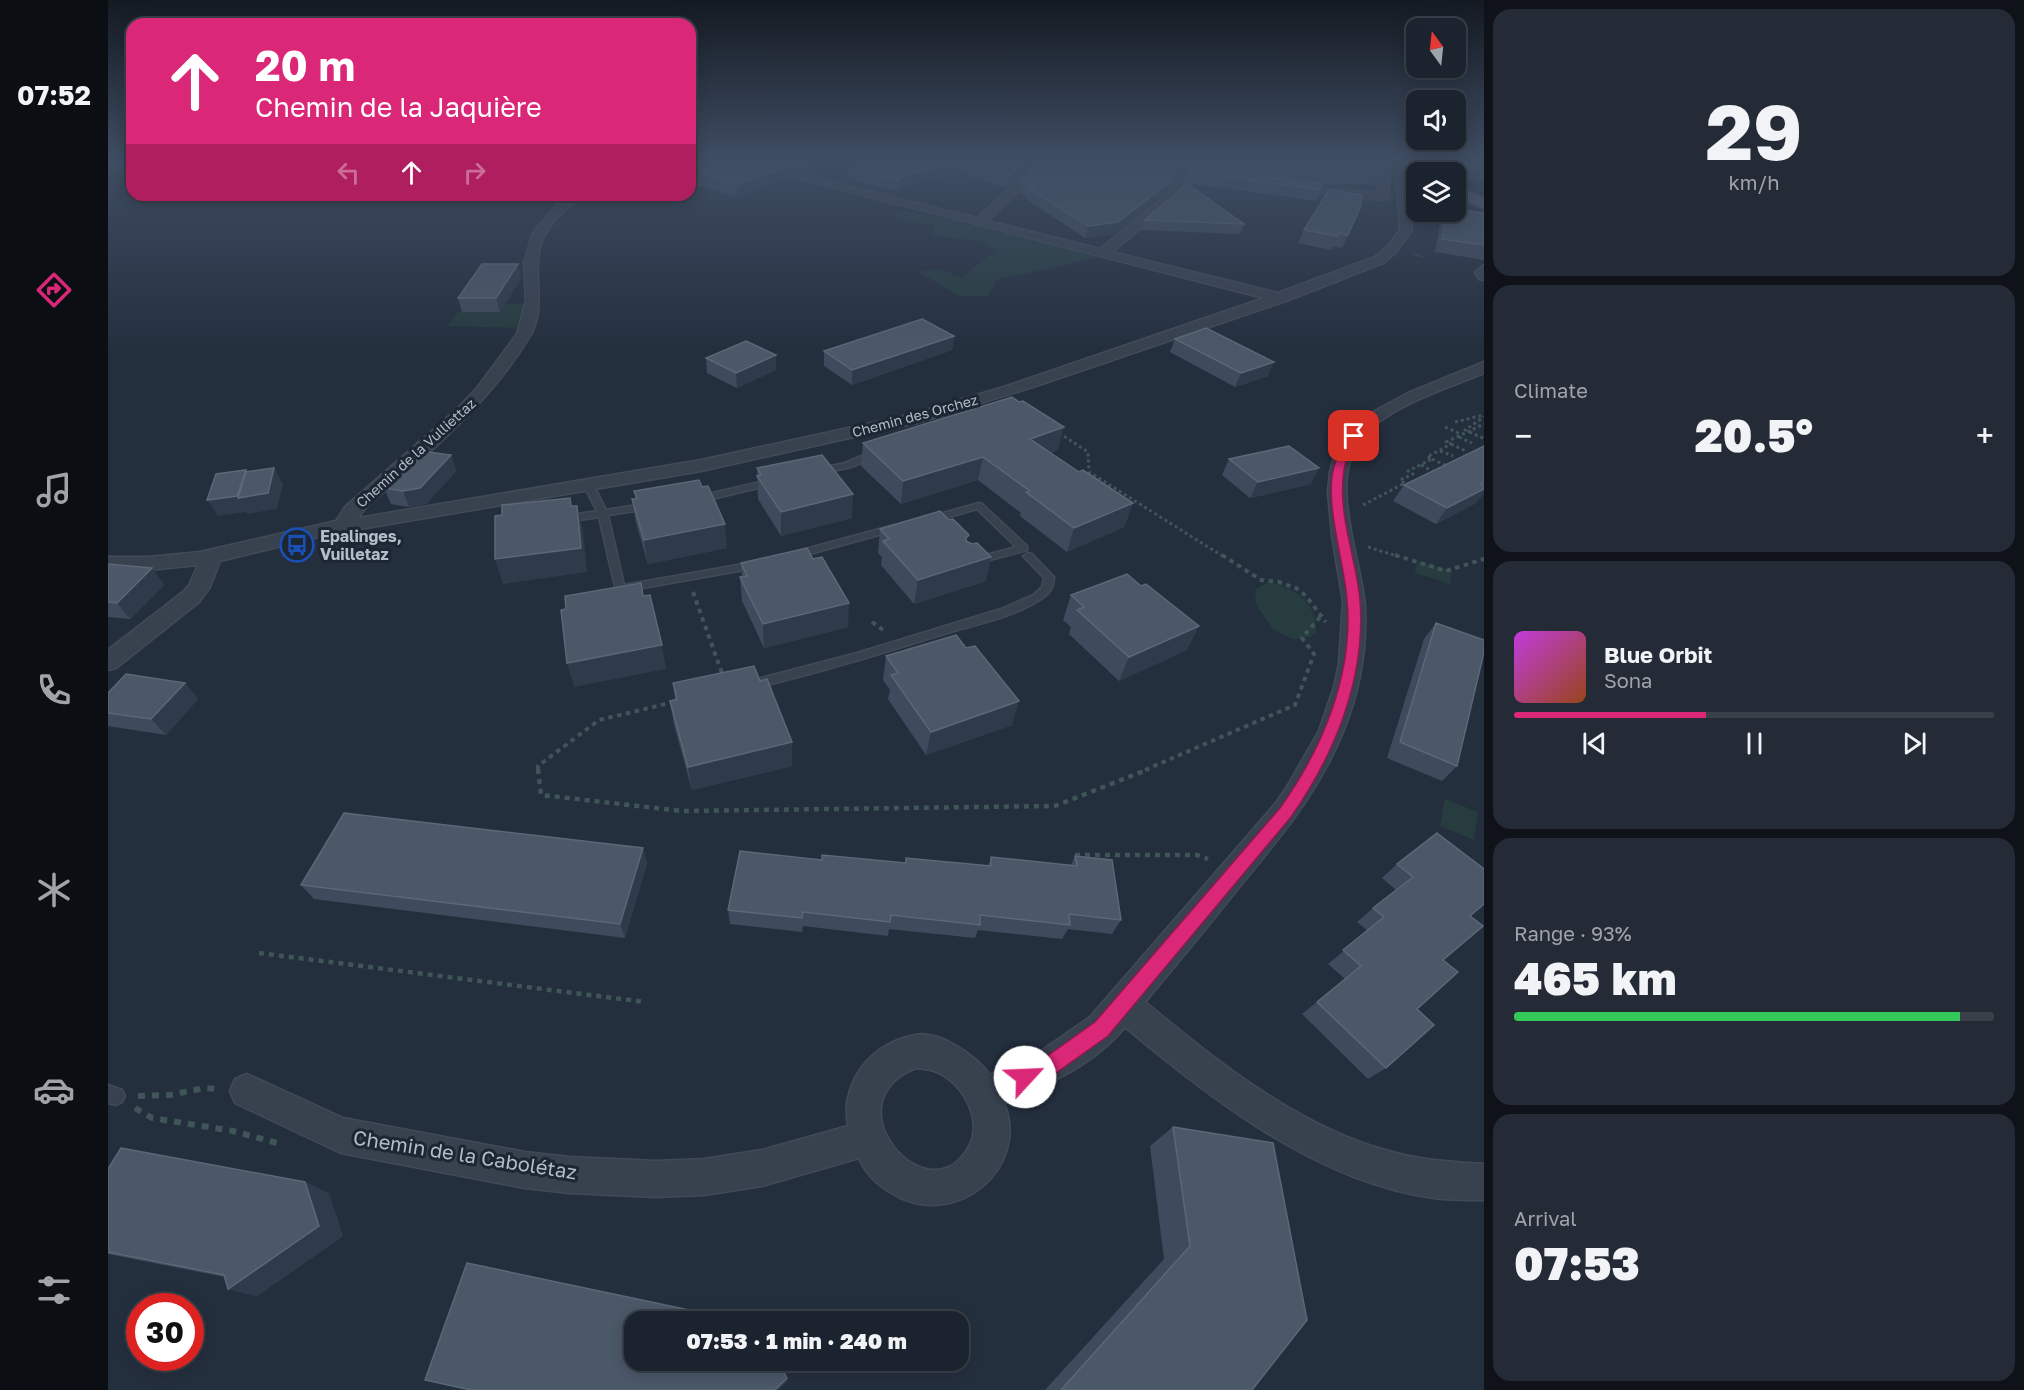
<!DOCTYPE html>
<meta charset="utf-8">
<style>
:root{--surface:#1b232e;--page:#242b36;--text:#f1f3f6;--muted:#a0a4aa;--line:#39404a;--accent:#db2777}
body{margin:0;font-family:"Golos Text",sans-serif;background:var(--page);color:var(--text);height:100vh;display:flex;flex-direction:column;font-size:22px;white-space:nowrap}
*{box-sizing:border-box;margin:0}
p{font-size:20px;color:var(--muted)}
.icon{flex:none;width:33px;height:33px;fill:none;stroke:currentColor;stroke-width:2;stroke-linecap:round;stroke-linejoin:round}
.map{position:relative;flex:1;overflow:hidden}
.sheet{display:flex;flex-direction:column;gap:9px;padding:9px;background:#0f1319;width:540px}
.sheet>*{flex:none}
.guide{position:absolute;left:18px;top:18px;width:570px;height:183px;border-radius:18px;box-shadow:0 3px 15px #0003,0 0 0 2px var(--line);background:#db2777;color:#fff;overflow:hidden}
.needle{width:39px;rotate:345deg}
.controls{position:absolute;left:1298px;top:18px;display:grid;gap:12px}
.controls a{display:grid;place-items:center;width:60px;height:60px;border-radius:12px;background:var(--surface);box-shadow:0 3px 15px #0003,0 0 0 2px var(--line);font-size:30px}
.speed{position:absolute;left:18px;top:1293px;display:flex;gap:12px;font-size:30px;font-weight:700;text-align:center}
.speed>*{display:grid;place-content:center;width:78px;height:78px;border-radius:50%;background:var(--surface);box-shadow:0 3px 15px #0003,0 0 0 2px var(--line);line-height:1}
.speed .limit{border:9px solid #d22;background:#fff;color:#111}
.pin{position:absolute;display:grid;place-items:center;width:51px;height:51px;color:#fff;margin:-26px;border-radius:12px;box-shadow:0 3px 9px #0006}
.me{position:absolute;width:66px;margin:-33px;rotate:65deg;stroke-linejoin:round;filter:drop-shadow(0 0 4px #0008)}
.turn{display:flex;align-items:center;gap:21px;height:126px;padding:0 30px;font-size:27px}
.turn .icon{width:78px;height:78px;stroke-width:2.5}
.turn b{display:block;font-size:42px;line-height:51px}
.lanes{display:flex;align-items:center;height:57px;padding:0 30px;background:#0003;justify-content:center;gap:30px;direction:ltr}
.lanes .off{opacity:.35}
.big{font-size:45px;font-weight:800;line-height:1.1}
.sheet .tile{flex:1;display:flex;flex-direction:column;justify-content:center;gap:9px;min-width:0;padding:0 21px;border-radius:18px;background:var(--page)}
.sheet .dial{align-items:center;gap:0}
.dial b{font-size:78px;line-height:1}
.song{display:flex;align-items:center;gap:18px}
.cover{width:72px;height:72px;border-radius:9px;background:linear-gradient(135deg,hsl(290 70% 55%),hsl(20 70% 35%))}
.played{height:6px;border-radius:3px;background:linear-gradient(90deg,var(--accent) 40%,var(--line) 40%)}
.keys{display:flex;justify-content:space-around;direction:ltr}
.heat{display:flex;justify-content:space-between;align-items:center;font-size:33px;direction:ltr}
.charge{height:9px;border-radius:4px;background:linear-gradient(90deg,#34c759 93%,var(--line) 0)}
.trip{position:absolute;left:516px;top:1311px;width:345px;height:60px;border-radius:18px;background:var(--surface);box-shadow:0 3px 15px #0003,0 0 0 2px var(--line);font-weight:800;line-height:60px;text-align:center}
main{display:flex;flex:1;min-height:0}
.menu{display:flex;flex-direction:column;width:108px;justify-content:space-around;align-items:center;background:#0b0e12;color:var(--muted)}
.menu .icon{width:42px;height:42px}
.menu .current{color:var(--accent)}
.menu b{font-size:27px;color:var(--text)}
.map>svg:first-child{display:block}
.green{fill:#263c3f}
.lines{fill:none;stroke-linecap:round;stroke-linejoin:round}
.service-casing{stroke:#414a57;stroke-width:3}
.minor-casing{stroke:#414a57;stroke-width:3}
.primary-casing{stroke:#414a57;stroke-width:3}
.path-far4{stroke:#3f5557;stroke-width:1.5;stroke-dasharray:2 2;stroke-linecap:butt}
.path-far3{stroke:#3f5557;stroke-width:3;stroke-dasharray:3 3;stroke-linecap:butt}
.path-far2{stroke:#3f5557;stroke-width:4;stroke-dasharray:4.5 4.5;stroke-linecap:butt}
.path-far1{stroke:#3f5557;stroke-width:4.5;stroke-dasharray:5 5;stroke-linecap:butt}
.path{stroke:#3f5557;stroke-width:6;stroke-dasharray:7 7;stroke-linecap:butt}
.service{fill:#38414e;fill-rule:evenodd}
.minor{fill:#38414e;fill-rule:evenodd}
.primary{fill:#56606e;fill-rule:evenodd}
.wall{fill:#3f4b5c}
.shaded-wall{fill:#2f3b4b}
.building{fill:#4b5868;stroke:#5c6777;stroke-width:1.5}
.route{fill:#db2777;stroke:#8e194d;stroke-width:1.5}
.labels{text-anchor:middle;stroke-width:6;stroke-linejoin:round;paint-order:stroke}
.far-street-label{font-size:14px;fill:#b4bcc9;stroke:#1d2633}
.poi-label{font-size:16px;font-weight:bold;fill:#b4bcc9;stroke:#1d2633;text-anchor:start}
.near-street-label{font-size:20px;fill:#b4bcc9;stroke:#1d2633}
</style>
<main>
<nav class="menu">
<b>07:52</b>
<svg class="icon current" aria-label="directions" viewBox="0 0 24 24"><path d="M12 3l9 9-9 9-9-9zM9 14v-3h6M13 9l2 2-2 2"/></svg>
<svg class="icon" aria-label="music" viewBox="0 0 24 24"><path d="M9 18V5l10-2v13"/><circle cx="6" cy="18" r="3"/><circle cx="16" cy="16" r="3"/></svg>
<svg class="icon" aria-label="phone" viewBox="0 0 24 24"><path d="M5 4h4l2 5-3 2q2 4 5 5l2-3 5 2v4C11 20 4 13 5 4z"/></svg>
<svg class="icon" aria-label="climate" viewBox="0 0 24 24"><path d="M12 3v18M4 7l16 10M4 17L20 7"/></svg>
<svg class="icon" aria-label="car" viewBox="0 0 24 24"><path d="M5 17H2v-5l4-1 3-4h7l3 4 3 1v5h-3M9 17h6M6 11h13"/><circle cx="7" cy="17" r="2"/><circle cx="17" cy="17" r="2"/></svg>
<svg class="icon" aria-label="filters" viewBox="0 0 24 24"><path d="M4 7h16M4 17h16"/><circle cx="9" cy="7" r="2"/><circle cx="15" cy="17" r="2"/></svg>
</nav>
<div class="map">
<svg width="1376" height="1390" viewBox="0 0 1376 1390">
<rect width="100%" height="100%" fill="#242f3e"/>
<path class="green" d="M790,210L827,216L991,257L889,280L880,296H852L811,272L829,269L854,277L887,251L875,241L826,236L827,225L803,223L785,215Z
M419,303L413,328L339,326L350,312H392L397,304Z
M1309,561L1344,571L1342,584L1307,573Z
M1160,582C1186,587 1211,604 1208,633L1202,637L1185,639L1166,630L1148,605L1147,590Z
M1337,799L1370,812L1366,840L1332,826Z"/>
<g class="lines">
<g class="service-casing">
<path id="service" d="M768,450L771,451V455L743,467L711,474L706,471L708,469L737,463Z
M665,479L668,480V484L591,502L586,499L588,497Z
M481,483L486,486L498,510L541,503L546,506L541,509L500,515L516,585L647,562L652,565L647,568L512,592L508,591L491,517L458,522L453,519L458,516L489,511L476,486Z
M871,503L874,504L919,546V550L867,564L863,563V559L908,547L869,509L820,523L815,520L817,518Z
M786,525L789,526V530L687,558L682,555L683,553Z
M920,553L924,554L946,577C946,587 942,594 933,599C906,617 870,624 839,633C775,653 711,673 646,688L640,684L642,681L749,653L893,609L925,595L934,587L936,578L915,556Z
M0,1085L14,1090L17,1096L14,1102L8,1105L0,1103Z"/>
</g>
<g class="minor-casing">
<path id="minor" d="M601,156H617L869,218L936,156H946L880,221L992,249L1063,192L1068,175L1063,156H1073L1078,175L1072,195L1004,252L1170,293L1267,257L1280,246L1292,230L1288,169L1282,170L1280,197L1275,200L1182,190L1178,189V185L1270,193L1273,165L1297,164L1304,230L1288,252L1275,263L1178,301L931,385L809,423L593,471L223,534L112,561L102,587L91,602L8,668L0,670V650L75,592L81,585L90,565L40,570L0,571V557H40L92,552L228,521L237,507L349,409L369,388L409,334L418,301L416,263L425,233L451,202L462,195H474C463,207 445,217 437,234C420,267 441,304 422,336C389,391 344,432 297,475C282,489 261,500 250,518L593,460L800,415L896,387L1156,298Z
M1376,265V280L1371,279L1367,272Z
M1376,362V373C1338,389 1279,406 1253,439C1219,482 1254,559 1257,607C1259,650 1251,693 1235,732C1211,791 1172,838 1132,886C1101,925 1069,964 1037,1002C1108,1060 1187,1125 1277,1150C1310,1160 1342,1162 1376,1164V1200C1359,1200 1342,1200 1326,1198C1211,1183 1103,1099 1017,1027C986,1065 939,1085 896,1103C923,1168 847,1231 785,1194C770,1185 758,1175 751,1158L654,1186L596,1195L548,1197L462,1193L417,1188L233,1153L127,1103L122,1091L127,1079L139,1074L235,1118L417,1152L462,1157L548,1161L596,1159L654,1150L740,1126C739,1119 738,1110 739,1103C745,1067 771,1042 807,1035C832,1030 868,1056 882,1075L926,1056L982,1017L1167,804L1180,785L1211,731L1226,687L1231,664L1235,601L1224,536L1220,492L1222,472L1227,453L1239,433L1265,412L1300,393ZM808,1068C814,1069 821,1069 826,1071C853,1080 876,1119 861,1146C822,1220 719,1103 808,1068Z"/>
</g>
<g class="primary-casing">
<path id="primary" d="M1275,156H1292L1322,172L1308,174Z
M1347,185L1376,198V209L1347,195Z"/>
</g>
<path class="path-far4" d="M1305,254L1316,257"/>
<path class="path-far3" d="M1347,422L1376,415
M1337,427L1353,434
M951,433L980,452L981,472L1116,557
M1351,437L1364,443
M1375,438L1357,430L1376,417
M1343,444L1358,451
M1332,451L1345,456
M1324,459L1339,466
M1313,465L1326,472
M1255,505L1297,483L1292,480L1305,474L1300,471L1324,459L1319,457L1343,444L1338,442L1376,424
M1260,547L1292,557"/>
<path class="path-far2" d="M1114,555L1153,580L1171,582L1188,588L1198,596L1218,622
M1287,555L1338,571L1376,559
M585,592L615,676
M764,622L775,630
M430,770V766L491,720L566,702
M1037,770L1187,705L1206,654L1194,638L1212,617"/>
<path class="path-far1" d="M430,769L433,795L574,811L947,806L1041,769
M967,855H1089L1100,859
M151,953L537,1002"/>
<path class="path" d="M30,1096L62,1095L97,1088L108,1089
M27,1108L44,1118L125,1131L173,1144"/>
<use href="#service" class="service"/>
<use href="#minor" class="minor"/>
<use href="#primary" class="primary"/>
</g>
<path class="wall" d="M0,156H24V174H0Z
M582,156H611V160L624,156H740L694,173L679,169V178L629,197L582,183V170L609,161Z
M761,156H933L898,188L854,173L797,186L790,191L741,179V169Z
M1075,156H1285L1282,162L1275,163L1274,172L1269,183L1214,185L1213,190L1209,201L1078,183L1080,174Z
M1296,156H1364L1376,162V180L1347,181V172H1308V182H1301L1300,172L1305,162L1314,166Z
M1069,164L1061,191L1007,234L977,238L918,199L919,195L912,193L914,182Z
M1076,187L1136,224L1132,234L1033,230L1036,220Z
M1252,208L1234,248L1225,246L1223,250L1190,243L1196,230Z
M1338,212L1376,213V260L1327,252L1333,220Z
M410,264L413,278L392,312H354L350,298Z
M846,336L844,350L744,385L716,366V351Z
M1067,339L1160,376L1127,387L1062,352Z
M598,358L668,370L629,388L599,373Z
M755,443L950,450L943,453L971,472L1025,503L1016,527L959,552L912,516L913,513L870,480L793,504L753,466Z
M1376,446V493L1368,503L1328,524L1285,501L1296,485Z
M343,455L348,471L318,504L301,507L283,504L276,488Z
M1121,459L1203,484L1142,498L1114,475Z
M649,468L744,518L673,536L650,499Z
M526,491L619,548L540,564L528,523L524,499H528Z
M772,529L859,541L878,581L806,604L773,565L774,557L770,553Z
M633,563L740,627L656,648L634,601L632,577H634Z
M0,564L44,568L56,585L22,619L0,617Z
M963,595L1079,650L1011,681L961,634L963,627L955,620Z
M1328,623L1349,766L1334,781L1279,758L1316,639Z
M858,648L904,725L818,755L780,699L782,690L775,680L778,656Z
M652,681L684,742V766L584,790L566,725L562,701L567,700L565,683Z
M77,683L90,699L58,735L0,726V693Z
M535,848L539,863L517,938L206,899L193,885Z
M967,856L1013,920L1004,934L960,929L954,939L870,930L867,938L781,929L780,936L695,926L694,932L622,924L620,910L714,860L797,863L798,858L880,866L883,857L963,865Z
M1289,864L1362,916L1335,960L1278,1068L1260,1079L1194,1014L1237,979L1220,964L1260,931L1249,922L1265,908L1288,890L1274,878Z
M1065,1127L1144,1390H937L1056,1259L1042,1146Z
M0,1169L197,1182L221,1194L235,1236L149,1296L120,1289L117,1277L0,1254Z"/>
<path class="shaded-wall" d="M712,156H740L694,173V162Z
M924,156H933L898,188L900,177Z
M1275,156H1285L1282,162L1271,163Z
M855,163L854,173L797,186L790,191L791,180L798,175Z
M679,167V178L629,197L628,185Z
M1064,180L1061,191L1007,234L977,238L980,226Z
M410,264L413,278L392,312L388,298Z
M846,336L844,350L744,385V370Z
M668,355V370L629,388L628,373Z
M1166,362L1160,376L1127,387L1133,373Z
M956,427L950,450L917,463L922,439Z
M343,455L348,471L318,504L301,507L295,491Z
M875,457L870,480L793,504L795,481Z
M166,468L175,484L169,509L139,514L138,512L110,516L99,500L138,470L147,486Z
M1211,468L1203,484L1142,498L1150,482Z
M1376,483V493L1368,503L1328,524L1339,508Z
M745,494L744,518L673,536V512Z
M1025,503L1016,527L959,552L966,528Z
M469,506L475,530L479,572L395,584L387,559Z
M617,524L619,548L540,564L536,540Z
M883,557L878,581L806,604L810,580Z
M44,568L56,585L22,619L9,603Z
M741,603L740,627L656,648L655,624Z
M1091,626L1079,650L1011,681L1021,657Z
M554,645L558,669L466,687L459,663Z
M77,683L90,699L58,735L43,719Z
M911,701L904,725L818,755L823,732Z
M684,742V766L584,790L580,767Z
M535,848L539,863L517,938L512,924Z
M197,1182L221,1194L235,1236L149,1296L120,1289Z
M679,1378L680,1381L670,1390H667Z"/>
<path class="building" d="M0,156H24V163L0,162Z
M624,156H635L679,167L628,185L582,171V170Z
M667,156H712L694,162Z
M761,156H924L900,177L855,163L798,175L791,180L741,169Z
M941,156H1066L1069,164L1067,170L1061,169L1066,173L1064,180L1010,222L980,226L920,188L927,186L914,182Z
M1081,156H1276L1274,172L1215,174L1153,168L1150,171L1157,177L1214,184L1213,190L1081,172L1083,164Z
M1320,156H1364L1376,162V169L1306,171L1305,162L1314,166L1328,164L1330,161Z
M1078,183L1136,224L1036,220L1076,187Z
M1221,190L1254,195L1252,208L1240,235L1231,233L1229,236L1196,230Z
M1347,209L1376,213V245L1334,239L1339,212H1347Z
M374,264H410L388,298H350Z
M814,319L846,336L744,370L716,351Z
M1098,328L1166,362L1133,373L1067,339Z
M638,341L668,355L628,373L598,358Z
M904,397L911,402L915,401L956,427L922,439L971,472L975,470L1025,503L966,528L918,492L922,491L875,457L795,481L755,443Z
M1181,446L1211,468L1150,482L1121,459Z
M1376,446V483L1373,484L1376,486V489L1339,508L1296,485Z
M312,451L343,455L312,488L295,491L276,488Z
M714,455L745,494L673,512L649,476L653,475L649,468Z
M166,468L160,493L130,498L138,472Z
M138,470L129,496L99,500L108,474Z
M591,480L594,487L600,486L617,524L536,540L524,499H529L526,491Z
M462,498L463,506H469L473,548L387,559V516L394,515V505Z
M832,511L841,520L845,519L861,535L858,538V541L864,544L869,543L883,557L810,580L775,541L781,539L772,529Z
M699,548L705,559L714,557L741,603L655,624L632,577L639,576L633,563Z
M0,564L44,568L9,603L0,602Z
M1019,574L1033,586L1038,584L1091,626L1021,657L969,610L976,607L963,595Z
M533,583L535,596L542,595L554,645L459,663L453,610L458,609L457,596Z
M1328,623L1376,640V652L1349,766L1292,742Z
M848,635L858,648L867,646L911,701L823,732L783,675L790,673L778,656Z
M646,666L652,681L659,679L684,742L580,767L562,701L569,699L565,683Z
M18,674L77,683L43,719L0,713V693Z
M236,813L535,848L512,924L193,885Z
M1329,833L1376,869V904L1362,916L1375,926L1335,960L1350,972L1309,1009L1326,1025L1278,1068L1209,1002L1253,966L1235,950L1276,917L1265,908L1305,877L1289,864Z
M632,851L714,860V855L798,863V858L883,866V857L969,866L967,856L1004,860L1013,920L961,914L962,925L872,915V925L783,915L782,922L695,912L694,918L620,910Z
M1065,1127L1165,1143L1199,1320L1144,1390H953L1082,1246Z
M13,1148L197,1182L211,1226L120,1289L116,1275L0,1252V1169Z
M359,1263L638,1322H526V1360H670L679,1378L667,1390H363L317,1380Z"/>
<linearGradient id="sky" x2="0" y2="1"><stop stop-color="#141a22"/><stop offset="0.45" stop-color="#3f4d63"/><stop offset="1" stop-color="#3f4d63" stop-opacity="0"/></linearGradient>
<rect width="1376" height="350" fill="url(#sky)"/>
<path class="route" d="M1242,434L1250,436C1246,446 1237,459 1236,470C1229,513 1248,557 1252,600C1258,678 1227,754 1183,817L1000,1036L945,1075L917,1086L911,1084L908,1077L911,1070L932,1061L987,1022L1172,808C1215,748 1246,673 1239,599C1236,562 1216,501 1226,467C1229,456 1236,444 1242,434Z"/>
<defs>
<g id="bus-ring" transform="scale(1.725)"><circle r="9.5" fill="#1d2633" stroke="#1a4fb4" stroke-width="1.5"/><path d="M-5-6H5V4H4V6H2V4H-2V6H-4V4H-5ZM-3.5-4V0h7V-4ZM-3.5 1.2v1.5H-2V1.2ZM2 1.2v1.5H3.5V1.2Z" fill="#1a4fb4"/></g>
</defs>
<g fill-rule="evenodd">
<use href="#bus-ring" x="189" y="545"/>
</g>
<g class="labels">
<g class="far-street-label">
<text transform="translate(807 416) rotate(-15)" y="5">Chemin des Orchez</text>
<text transform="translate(308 453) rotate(-42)" y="5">Chemin de la Vulliettaz</text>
</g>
<g class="poi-label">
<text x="212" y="542">Epalinges,<tspan x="212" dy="18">Vuilletaz</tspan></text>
</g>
<g class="near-street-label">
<text transform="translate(357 1155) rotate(9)" y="7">Chemin de la Cabolétaz</text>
</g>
</g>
</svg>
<div class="controls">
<a><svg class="needle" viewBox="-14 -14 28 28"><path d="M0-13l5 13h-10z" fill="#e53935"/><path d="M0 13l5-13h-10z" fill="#a0a4aa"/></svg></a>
<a><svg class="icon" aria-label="sound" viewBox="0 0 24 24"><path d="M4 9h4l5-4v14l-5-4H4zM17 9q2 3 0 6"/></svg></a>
<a><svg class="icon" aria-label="layers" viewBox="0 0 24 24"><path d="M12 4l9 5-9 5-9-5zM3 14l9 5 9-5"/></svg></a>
</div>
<div class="speed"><div class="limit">30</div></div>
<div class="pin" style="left:1246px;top:436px;background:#d93025"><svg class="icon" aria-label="arrive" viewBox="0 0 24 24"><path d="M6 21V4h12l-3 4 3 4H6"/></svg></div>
<svg class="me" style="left:917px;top:1077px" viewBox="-20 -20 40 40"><circle r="19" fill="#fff"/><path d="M0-13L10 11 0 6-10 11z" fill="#db2777"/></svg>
<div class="trip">07:53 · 1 min · 240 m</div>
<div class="guide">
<div class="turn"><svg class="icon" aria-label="ahead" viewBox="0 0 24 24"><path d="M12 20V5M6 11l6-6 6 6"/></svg><div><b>20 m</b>Chemin de la Jaquière</div></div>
<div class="lanes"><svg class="icon off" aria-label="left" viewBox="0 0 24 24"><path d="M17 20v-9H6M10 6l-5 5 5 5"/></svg><svg class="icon" aria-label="ahead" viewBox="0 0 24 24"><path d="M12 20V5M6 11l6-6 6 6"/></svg><svg class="icon off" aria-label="right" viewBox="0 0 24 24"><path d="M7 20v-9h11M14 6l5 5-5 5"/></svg></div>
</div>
</div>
<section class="sheet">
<div class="tile dial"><b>29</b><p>km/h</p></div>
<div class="tile"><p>Climate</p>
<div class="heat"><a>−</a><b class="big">20.5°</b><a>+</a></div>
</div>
<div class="tile">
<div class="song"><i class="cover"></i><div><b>Blue Orbit</b><p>Sona</p></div></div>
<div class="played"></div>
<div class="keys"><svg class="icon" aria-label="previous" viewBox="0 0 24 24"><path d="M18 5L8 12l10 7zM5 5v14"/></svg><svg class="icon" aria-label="pause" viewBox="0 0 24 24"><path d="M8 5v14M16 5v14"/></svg><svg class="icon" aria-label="next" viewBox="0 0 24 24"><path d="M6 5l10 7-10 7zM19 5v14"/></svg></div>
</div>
<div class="tile"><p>Range · 93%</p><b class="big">465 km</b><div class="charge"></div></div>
<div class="tile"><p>Arrival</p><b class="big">07:53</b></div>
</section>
</main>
